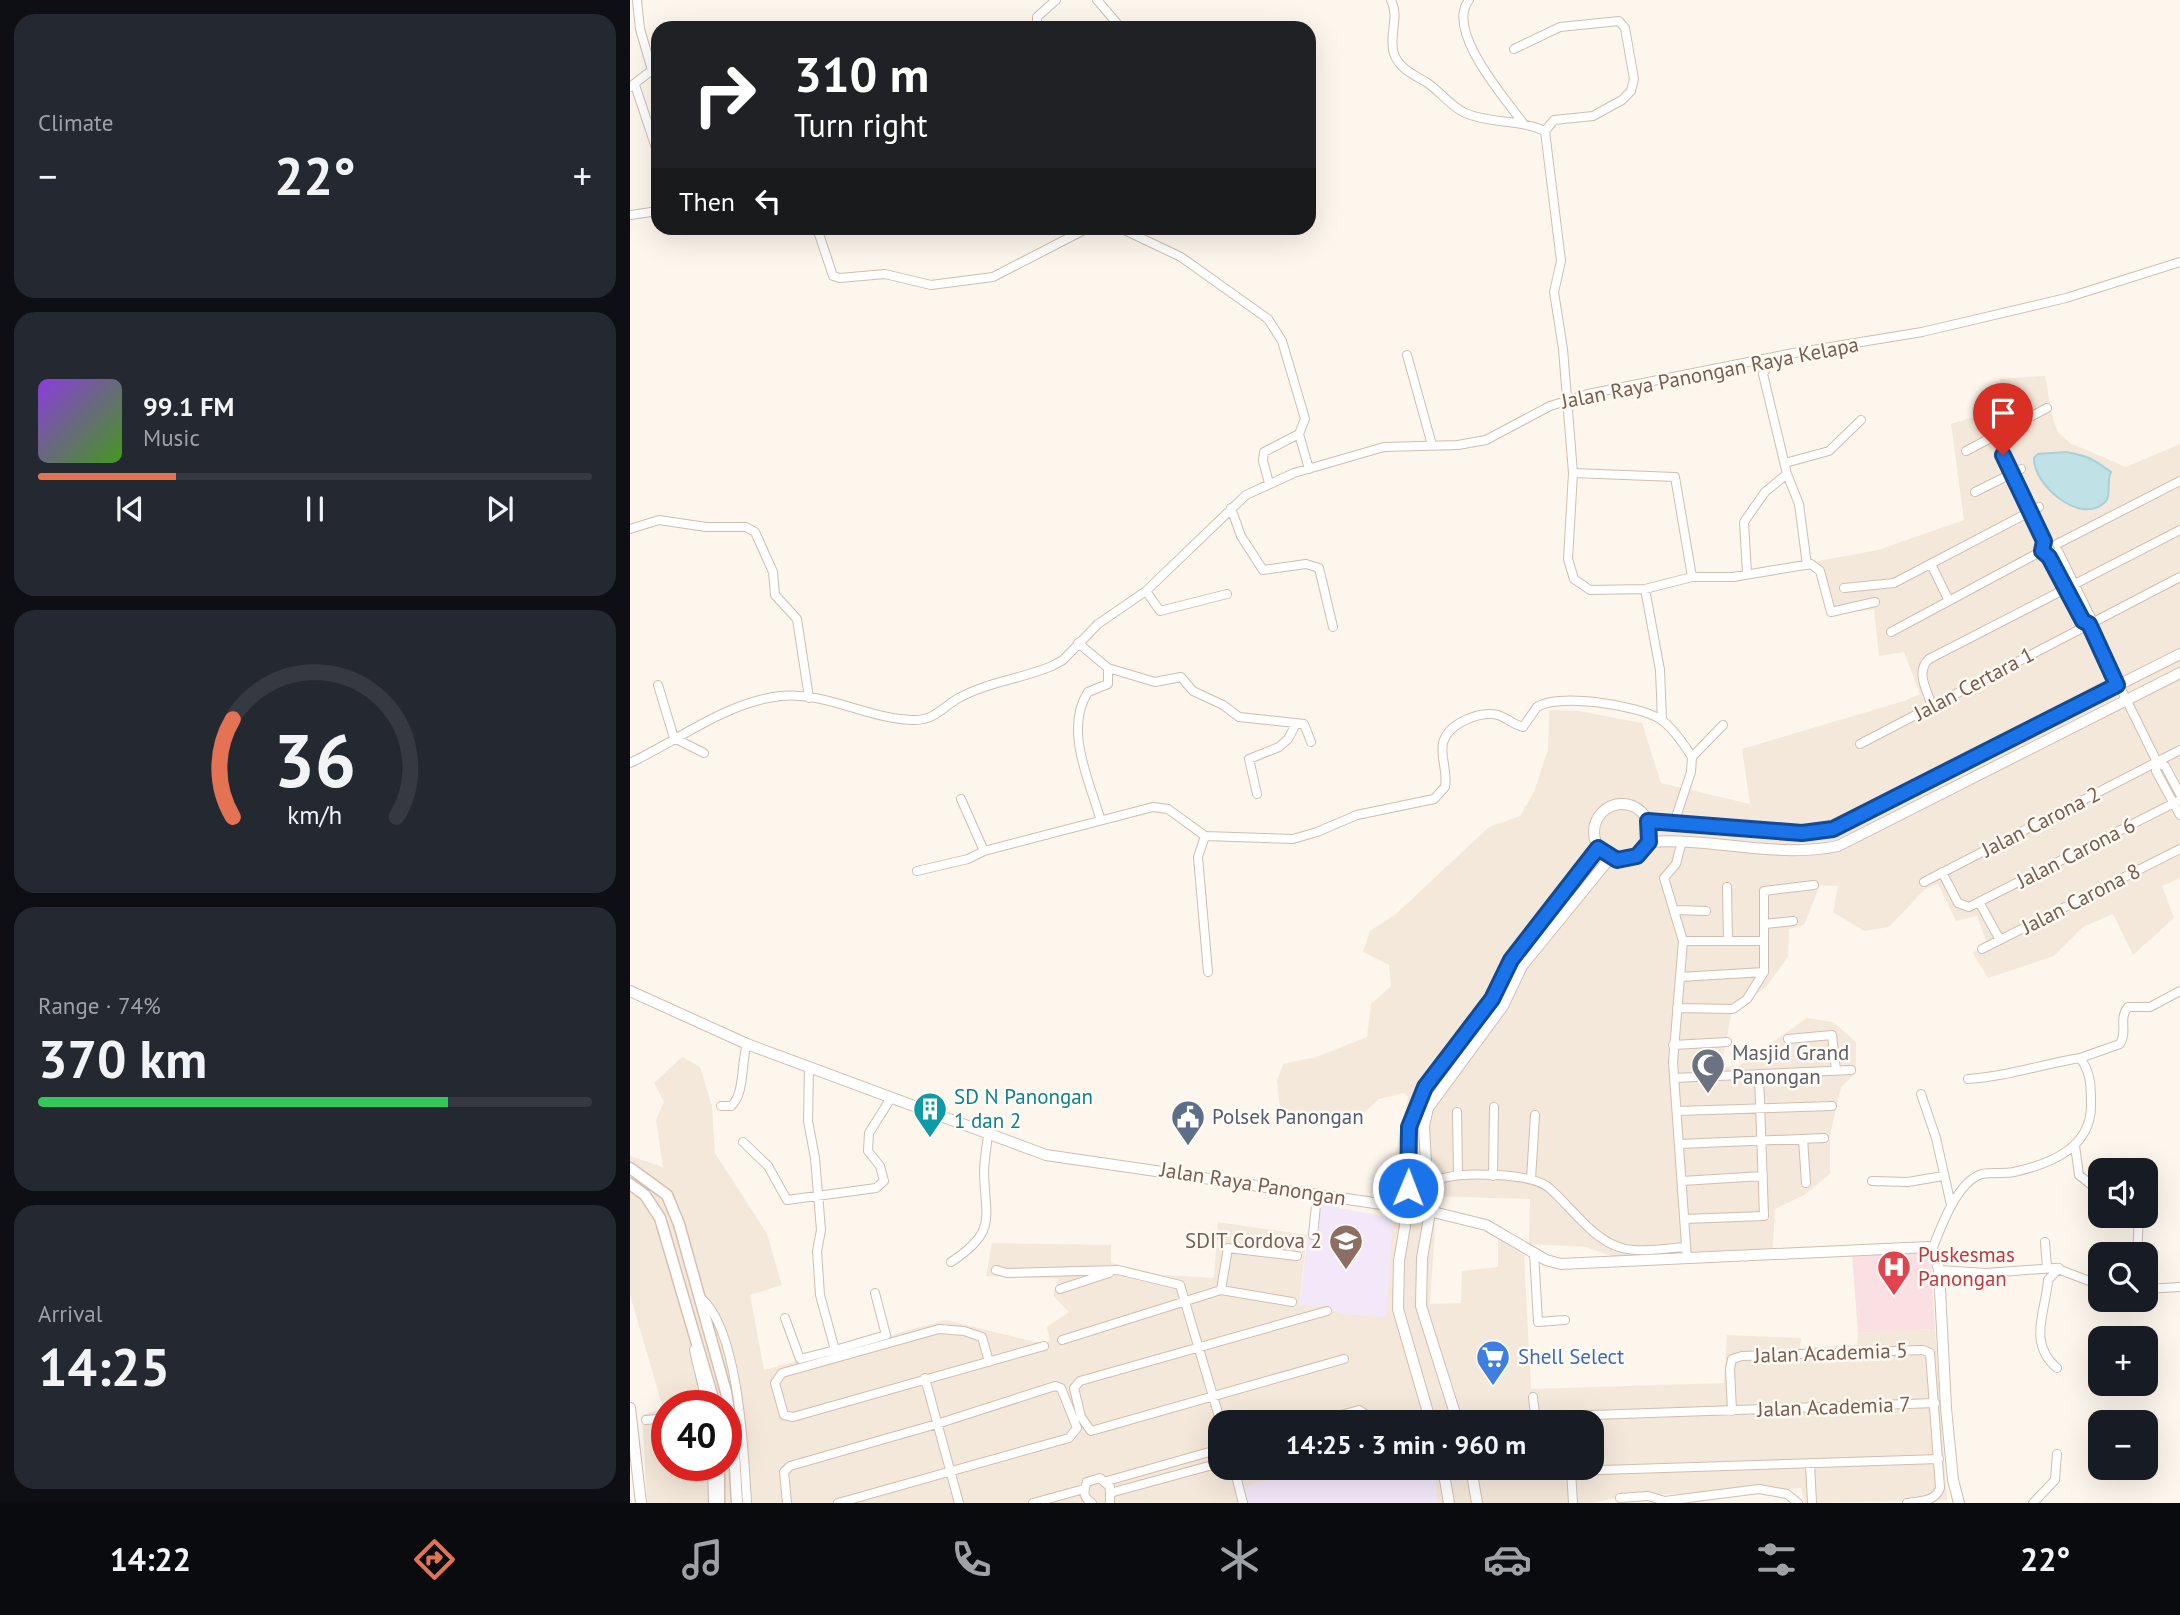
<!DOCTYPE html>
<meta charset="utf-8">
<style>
:root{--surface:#171b24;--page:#242831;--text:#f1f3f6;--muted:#9ea1a6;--line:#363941;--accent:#e47354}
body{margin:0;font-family:"PT Sans",sans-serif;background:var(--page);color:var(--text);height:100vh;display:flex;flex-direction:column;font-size:26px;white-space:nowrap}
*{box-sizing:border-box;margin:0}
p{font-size:23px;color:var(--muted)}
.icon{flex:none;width:38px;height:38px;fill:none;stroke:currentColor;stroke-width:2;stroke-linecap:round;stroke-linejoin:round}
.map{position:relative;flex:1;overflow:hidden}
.drawer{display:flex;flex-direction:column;gap:14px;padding:14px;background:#0d0f14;width:630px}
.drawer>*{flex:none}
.hud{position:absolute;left:21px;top:21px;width:665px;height:214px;border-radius:21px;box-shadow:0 7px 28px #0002;background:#202124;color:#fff;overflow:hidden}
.controls{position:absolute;left:1458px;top:1158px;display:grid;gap:14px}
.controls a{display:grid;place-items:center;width:70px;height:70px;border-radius:14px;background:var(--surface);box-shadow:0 7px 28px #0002;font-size:35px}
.speed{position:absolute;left:21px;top:1390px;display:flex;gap:14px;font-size:35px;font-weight:700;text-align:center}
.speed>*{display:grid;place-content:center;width:91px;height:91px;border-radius:50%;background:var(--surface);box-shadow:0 7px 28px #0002;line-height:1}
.speed .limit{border:10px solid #d22;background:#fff;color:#111}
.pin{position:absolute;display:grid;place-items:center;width:60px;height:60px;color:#fff;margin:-72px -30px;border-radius:50% 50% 50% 0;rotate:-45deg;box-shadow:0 0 7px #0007}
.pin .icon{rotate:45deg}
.me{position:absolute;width:77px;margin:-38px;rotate:1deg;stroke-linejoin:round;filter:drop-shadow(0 0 5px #0008)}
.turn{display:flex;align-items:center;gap:24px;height:147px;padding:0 28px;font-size:32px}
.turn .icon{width:91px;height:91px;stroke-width:2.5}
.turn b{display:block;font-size:49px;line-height:60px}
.then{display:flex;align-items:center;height:66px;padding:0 28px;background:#0003;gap:14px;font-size:26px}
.big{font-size:52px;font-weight:600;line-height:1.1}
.drawer .widget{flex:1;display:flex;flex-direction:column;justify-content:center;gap:10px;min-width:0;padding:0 24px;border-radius:21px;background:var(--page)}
.drawer .dial{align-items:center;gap:0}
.dial svg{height:182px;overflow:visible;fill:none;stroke:var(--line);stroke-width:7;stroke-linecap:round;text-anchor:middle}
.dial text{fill:var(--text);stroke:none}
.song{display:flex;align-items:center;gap:21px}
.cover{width:84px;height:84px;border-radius:10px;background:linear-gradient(135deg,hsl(270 70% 55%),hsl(100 70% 35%))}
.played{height:7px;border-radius:4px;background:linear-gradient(90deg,var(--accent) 25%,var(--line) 25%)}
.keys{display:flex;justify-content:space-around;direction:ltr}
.heat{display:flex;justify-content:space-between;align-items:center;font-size:38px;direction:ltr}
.charge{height:10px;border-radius:5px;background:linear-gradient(90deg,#34c759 74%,var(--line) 0)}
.trip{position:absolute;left:578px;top:1410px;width:396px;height:70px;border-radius:21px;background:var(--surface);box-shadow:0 7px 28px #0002;font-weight:600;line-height:70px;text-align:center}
.tabs{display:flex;height:112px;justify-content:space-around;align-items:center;background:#090b0e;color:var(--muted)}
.tabs .icon{width:49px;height:49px}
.tabs .selected{color:var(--accent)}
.tabs b{font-size:32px;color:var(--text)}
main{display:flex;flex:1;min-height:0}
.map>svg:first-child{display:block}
.residential{fill:#f4e8da;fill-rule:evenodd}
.education{fill:#f3e8fa}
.medical{fill:#fadfe3}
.water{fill:#c0e2e7;stroke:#a6d1d9;stroke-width:2}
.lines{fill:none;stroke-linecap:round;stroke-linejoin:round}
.minor-casing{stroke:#d0beb0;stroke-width:10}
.tertiary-casing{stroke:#d0beb0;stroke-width:12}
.secondary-casing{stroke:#d5c0b1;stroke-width:13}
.minor{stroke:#fff;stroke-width:8}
.tertiary{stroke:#fff;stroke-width:10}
.secondary{stroke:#fff;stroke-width:10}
.route-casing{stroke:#114b97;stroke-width:18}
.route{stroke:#1a73e8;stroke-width:12}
.labels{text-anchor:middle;stroke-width:5;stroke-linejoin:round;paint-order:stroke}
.street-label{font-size:21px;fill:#795d4e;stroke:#fffaf3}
.worship-label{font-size:21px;fill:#5b616d;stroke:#fffaf3;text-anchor:start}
.culture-label{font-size:21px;fill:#0d838f;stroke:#fffaf3;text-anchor:start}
.service-label{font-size:21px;fill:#4e5e75;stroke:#fffaf3;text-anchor:start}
.education-label{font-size:21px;fill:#785e54;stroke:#fffaf3;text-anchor:end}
.health-label{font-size:21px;fill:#be3a42;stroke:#fffaf3;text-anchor:start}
.shop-label{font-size:21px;fill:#366cbe;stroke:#fffaf3;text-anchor:start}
</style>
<main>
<section class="drawer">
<div class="widget"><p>Climate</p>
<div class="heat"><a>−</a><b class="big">22°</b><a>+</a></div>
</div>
<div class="widget">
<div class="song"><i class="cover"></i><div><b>99.1 FM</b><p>Music</p></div></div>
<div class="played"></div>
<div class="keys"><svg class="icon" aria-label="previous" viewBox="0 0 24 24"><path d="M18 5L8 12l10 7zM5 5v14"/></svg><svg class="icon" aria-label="pause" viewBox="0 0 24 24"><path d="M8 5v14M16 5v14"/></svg><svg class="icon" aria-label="next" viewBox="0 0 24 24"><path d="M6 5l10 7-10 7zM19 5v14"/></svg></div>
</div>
<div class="widget dial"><svg viewBox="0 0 100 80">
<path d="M14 69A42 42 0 1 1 86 69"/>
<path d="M14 69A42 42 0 0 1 14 26" stroke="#e47354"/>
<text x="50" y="56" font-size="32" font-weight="700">36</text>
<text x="50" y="72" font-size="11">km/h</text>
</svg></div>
<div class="widget"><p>Range · 74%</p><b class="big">370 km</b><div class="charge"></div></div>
<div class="widget"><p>Arrival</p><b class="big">14:25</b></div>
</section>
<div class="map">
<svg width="1550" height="1503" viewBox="0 0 1550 1503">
<rect width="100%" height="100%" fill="#fdf6ec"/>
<path class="residential" d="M1415,376L1423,419L1428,432L1440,443L1496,467L1550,444V878L1532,886L1544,918L1503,955L1483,914L1453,927L1424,956L1358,978L1343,953L1357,943L1347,916L1326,921L1308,884L1295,889L1259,927L1234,931L1203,912L1208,886L1190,885L1174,925L1159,929L1158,957L1136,987L1102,1011L1091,1068L1110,1065L1177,1018L1203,1022L1226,1042V1073L1211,1087L1200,1135V1174L1174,1195L1145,1209L1143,1248L984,1257L956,1247L899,1244L900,1199L799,1196L805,1226L800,1304L831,1303L832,1271L868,1267V1238L894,1256L901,1389L1094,1383L1097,1335L1171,1338L1170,1348L1227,1345L1228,1333L1305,1329L1317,1500L1175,1503L1171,1488L1096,1494H1008L961,1503H17L12,1415L33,1408L0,1295V1156L33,1167L26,1120L34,1102L24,1083L52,1057L70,1067L82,1106L85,1153L137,1234L152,1285L120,1295L134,1370L316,1320L414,1344L420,1340L417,1327L439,1312L423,1296L428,1279L356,1276L362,1243L481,1245V1263L533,1275L584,1278L588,1222L677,1235L669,1306H696L712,1314L763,1218L762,1168L778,1097L774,1093L749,1099L725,1121L708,1124L671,1118L650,1108L647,1081L653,1064L686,1057L737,1037L741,1004L761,986L759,965L733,952L740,931L766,914L859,827L890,816L904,792L918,749L919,710L949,711L1012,723L1031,783L1120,804L1112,749L1274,701L1290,694L1274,652L1249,656L1244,610L1197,613L1195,591L1183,562L1248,550L1334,520L1321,424L1353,414L1370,405V379ZM37,1405H96V1465H37ZM590,1423H961V1468H590Z"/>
<path class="education" d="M682,1203L763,1218L756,1317L712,1314L696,1306H669Z
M683,1468H803L808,1503H616L612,1487Z"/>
<path class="medical" d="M1293,1250L1301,1265L1305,1329L1228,1333L1222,1255Z"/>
<path class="water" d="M1436,452C1462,457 1462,459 1481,472C1476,481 1482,497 1474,503C1449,525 1403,484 1404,458L1408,454Z"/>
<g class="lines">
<g class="minor-casing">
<path id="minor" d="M467,0L491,28
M761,0C770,18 758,36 764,54C769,68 784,75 796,82C810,91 820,106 835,113C860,124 889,119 915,131
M839,0C815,30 874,97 893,123
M407,28V17L426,0
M884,49L930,27L989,21L995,28L1004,79L1001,91L992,100L963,116L924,120L915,131L931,261L924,292L933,349L943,473L938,559L944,579L960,590L1015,589L1062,577H1103L1181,564L1190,571L1201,612L1245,602
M5,85L28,154
M0,87L22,70L10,29L7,0
M0,215L28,211
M187,228L203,276L210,278L255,274L301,285L363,277L458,228
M490,228L551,257L638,319L652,341L673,412L675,419L669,434L634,452L633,461L639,483
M777,355L802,445
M1142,358L1133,374L1157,474L1169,504L1177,565
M669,434L679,469
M1364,436L1414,541
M1336,451L1417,408
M1155,463L1199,451L1231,420
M943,473L1045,477L1062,577
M1345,492L1391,469
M601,508L611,536L633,570L676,564L689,568L703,627
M0,529L29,520L76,527H116L125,532L143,572L145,595L167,619L179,698
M1427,544L1550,481
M1428,551L1461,618L1459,624L1527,762L1526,771L1550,815
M1419,557L1449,615L1459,624
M1301,564L1319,601
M1117,573L1114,522L1135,492L1157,474
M1214,588L1264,583L1409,507
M1015,589L1030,670L1032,720
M516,591L530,611L597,594
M1261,632L1412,551
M448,643L478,668L525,682L551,677L563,691L593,705L609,717L674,724L681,742
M28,685L44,738L74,753
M1302,706C1297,690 1285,672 1299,659L1550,530
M1230,744L1550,577
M1062,757L1093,725
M1527,762L1535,766L1550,794
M0,763C49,740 95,703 150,696C195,691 240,720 285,720C304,720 312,708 327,699C356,682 392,679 422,666L433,660L468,624L516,591L616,495L664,473L754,447L828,445L856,440L920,406L958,394L1158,354L1292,332L1436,298L1550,262
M627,794L619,759L649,747L658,739L666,724
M470,818C459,780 434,729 458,692L478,684V668
M575,836L568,857L578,972
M1052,841L1046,864L1034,878L1053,941L1043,1062L1057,1259
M354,851L523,807L538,809L575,836L663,839L687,832L727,815L804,799L815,787C818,772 810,757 813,743C818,723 850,711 868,715C877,718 884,725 893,727L907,707C930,693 1007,705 1030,719C1041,726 1055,746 1062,757L1061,772L1044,823
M287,871L338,859L354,851L331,799
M1312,872L1328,903L1339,907L1550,800
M1294,882L1550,750
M1097,887L1098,941
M1349,902L1370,940
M1046,910L1076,911
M1135,924L1163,921
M1053,941H1134
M1352,949L1550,849
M1050,977L1134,972
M1047,1008L1103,1009L1117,999L1134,972V891L1184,885
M1158,1039L1202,1035L1206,1070
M1043,1045L1097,1042
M1044,1078L1221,1070
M1338,1079C1376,1077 1412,1064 1450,1058
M1291,1094L1306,1138L1321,1205
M91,1106H101C115,1095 111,1061 117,1044
M1048,1111L1202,1106
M827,1112L828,1174
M1173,1139L1176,1183
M113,1142L138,1166L157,1200L246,1188L254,1181L250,1166L238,1151L239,1133L261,1098
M1049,1144L1194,1138
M1445,1146L1449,1175L1470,1192
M863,1176L864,1107
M813,1178C835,1172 900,1173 918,1187C941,1206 962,1240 992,1248C1011,1253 1037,1248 1056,1247
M901,1179L905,1115
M1052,1181L1133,1176
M1242,1181L1278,1182L1313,1176
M1054,1219L1134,1216L1129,1074
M683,1235L687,1195
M1415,1242L1417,1267
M1302,1250C1310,1229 1327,1181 1352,1174C1361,1172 1374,1174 1384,1172C1420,1164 1462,1148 1461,1104C1461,1087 1461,1072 1450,1058L1490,1044C1498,1031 1488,1019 1498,1007H1520L1550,991
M904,1252L908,1322L935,1320
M1507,1255L1509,1216
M321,1262C366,1232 356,1221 354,1174C354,1161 356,1149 358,1136
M366,1270L377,1273L488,1270L550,1285L591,1423
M1309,1270L1356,1273L1425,1268L1470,1285
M430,1289L479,1273
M1516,1289L1550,1287
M591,1290L598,1248L667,1256
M71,1298C109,1330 114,1454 117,1503
M697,1311L450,1381L444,1388L451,1417L461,1431L714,1359
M155,1318L170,1359L205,1350L190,1295L187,1251L191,1230L185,1158L178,1121L179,1067
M432,1340L591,1290L662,1302
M64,1350L77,1405
M205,1350L256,1335L245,1293
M359,1362L352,1337L334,1331L309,1329L152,1373L145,1383L154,1415L163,1417C246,1393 330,1370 414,1346
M1427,1368C1397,1343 1416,1311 1418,1280L1429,1268
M295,1378L329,1503
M903,1397L906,1423
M1102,1411L1100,1369L1102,1359L1112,1356L1293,1350L1300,1353L1310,1488C1305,1502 1290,1501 1277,1503
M905,1417L1305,1403
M16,1420L37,1418
M682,1423L729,1410L735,1414L733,1423
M1180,1464L1182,1503
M82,1465L83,1503
M604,1468L613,1503
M901,1468H914
M919,1468L941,1471L1309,1459
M941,1471L943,1503
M477,1481L590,1449
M480,1493L590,1463
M990,1498L1018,1496L1035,1501L1129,1489L1157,1494L1168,1503
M157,1503L154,1472L160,1466L307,1424L425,1386L431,1388L447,1428L439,1438L208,1503
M403,1503L454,1489
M462,1503C453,1498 453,1491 457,1482L470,1478L480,1487V1503
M1403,1503L1425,1480L1427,1454"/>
</g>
<g class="tertiary-casing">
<path id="tertiary" d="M964 832a28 28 0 1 1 56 0a28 28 0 1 1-56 0Z
M1018,821L1173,833L1203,829L1550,654
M1019,842C1082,837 1146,859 1208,846L1550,673
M0,991L117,1044L416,1155L799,1211L856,1225L916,1260L931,1264L1298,1247L1305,1255L1309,1270L1316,1408L1323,1480L1329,1503
M0,1408L11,1503
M801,1423L768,1309L769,1261L778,1208L782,1116L795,1087L862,999L881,960L968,848
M828,1423L791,1306L792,1258L799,1218L794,1126L798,1108L873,1006L892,966L980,858
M813,1468L819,1503
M841,1468L847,1503"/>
</g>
<g class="secondary-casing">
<path id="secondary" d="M0,1168L37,1195L49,1224L96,1392L103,1434L107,1503
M0,1184L15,1195L30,1218L85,1405
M89,1503V1465"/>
</g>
<use href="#minor" class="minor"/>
<use href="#tertiary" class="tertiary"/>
<use href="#secondary" class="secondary"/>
</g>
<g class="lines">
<g class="route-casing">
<path id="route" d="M778,1188L779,1127L795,1087L862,999L881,960L968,848L987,860L1007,856L1019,842L1018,821L1172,833L1203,829L1487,685L1459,624L1453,621L1419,557L1412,551L1414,541L1373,455"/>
</g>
<use href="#route" class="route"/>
</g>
<defs>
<g id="mosque-pin" transform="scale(1.75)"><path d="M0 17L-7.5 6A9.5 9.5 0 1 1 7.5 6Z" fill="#6b7280" stroke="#fffaf3"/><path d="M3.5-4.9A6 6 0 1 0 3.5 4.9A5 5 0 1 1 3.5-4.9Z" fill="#fff"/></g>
<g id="building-pin" transform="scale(1.75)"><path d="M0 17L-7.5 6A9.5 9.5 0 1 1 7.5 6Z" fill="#0f9aa8" stroke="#fffaf3"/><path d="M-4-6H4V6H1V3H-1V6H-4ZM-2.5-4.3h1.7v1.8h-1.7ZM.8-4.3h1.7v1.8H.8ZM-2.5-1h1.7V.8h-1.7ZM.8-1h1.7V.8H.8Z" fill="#fff"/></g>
<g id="civic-pin" transform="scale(1.75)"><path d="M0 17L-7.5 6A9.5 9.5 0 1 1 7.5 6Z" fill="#5c6f8a" stroke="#fffaf3"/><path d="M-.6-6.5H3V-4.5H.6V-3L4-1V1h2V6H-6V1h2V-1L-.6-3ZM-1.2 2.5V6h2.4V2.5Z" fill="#fff"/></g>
<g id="school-pin" transform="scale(1.75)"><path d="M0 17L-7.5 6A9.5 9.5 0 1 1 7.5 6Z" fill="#8d6e63" stroke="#fffaf3"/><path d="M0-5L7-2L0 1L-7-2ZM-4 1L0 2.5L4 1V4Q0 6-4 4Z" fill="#fff"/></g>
<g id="hospital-pin" transform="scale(1.75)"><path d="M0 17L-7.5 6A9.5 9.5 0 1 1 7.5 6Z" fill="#e0444e" stroke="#fffaf3"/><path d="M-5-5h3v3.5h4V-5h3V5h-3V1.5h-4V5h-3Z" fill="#fff"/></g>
<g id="supermarket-pin" transform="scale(1.75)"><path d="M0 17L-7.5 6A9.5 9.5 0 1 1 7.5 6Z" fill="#3f7fe0" stroke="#fffaf3"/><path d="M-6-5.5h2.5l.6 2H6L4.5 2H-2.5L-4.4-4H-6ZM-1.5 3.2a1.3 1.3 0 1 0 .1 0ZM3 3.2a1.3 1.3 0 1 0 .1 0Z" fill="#fff"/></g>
</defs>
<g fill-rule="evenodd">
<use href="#mosque-pin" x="1078" y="1065"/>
<use href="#building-pin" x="300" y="1109"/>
<use href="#civic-pin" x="558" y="1117"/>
<use href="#school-pin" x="716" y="1241"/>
<use href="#hospital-pin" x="1264" y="1267"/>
<use href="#supermarket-pin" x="863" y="1357"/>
</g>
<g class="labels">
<g class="street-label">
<text transform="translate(1080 373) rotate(-11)" y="7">Jalan Raya Panongan Raya Kelapa</text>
<text transform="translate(1344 684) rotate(-28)" y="7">Jalan Certara 1</text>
<text transform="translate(1411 822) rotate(-27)" y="7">Jalan Carona 2</text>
<text transform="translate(1446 853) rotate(-27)" y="7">Jalan Carona 6</text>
<text transform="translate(1451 899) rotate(-27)" y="7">Jalan Carona 8</text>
<text transform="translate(623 1184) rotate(9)" y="7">Jalan Raya Panongan</text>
<text transform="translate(1201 1353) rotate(-2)" y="7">Jalan Academia 5</text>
<text transform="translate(1204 1407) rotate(-2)" y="7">Jalan Academia 7</text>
</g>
<g class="worship-label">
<text x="1102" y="1060">Masjid Grand<tspan x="1102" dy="24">Panongan</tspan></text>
</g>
<g class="culture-label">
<text x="324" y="1104">SD N Panongan<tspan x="324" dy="24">1 dan 2</tspan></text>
</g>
<g class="service-label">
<text x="582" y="1124">Polsek Panongan</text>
</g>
<g class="education-label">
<text x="692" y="1248">SDIT Cordova 2</text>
</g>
<g class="health-label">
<text x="1288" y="1262">Puskesmas<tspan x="1288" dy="24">Panongan</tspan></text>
</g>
<g class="shop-label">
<text x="888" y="1364">Shell Select</text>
</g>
</g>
</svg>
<div class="controls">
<a><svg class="icon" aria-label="sound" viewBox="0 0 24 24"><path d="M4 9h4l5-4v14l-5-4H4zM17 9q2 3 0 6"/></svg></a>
<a><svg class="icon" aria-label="search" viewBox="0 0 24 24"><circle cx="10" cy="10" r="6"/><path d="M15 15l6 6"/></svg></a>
<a>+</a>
<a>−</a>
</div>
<div class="speed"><div class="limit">40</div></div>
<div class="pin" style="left:1373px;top:455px;background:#d93025"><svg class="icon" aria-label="arrive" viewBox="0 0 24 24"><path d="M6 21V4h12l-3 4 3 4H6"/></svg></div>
<svg class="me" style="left:778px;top:1188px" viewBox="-20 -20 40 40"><circle r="17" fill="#1a73e8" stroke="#fff" stroke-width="3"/><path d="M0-11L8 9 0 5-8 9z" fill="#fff"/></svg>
<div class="trip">14:25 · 3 min · 960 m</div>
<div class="hud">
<div class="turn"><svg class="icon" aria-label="right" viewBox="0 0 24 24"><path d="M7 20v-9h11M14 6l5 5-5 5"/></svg><div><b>310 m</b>Turn right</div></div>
<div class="then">Then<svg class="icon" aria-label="left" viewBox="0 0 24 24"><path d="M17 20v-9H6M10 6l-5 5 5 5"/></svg></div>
</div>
</div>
</main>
<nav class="tabs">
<b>14:22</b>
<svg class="icon selected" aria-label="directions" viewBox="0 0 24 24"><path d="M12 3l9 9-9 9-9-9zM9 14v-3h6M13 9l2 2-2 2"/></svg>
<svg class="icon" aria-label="music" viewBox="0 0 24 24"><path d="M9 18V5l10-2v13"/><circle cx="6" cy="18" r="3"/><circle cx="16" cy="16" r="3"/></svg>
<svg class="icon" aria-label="phone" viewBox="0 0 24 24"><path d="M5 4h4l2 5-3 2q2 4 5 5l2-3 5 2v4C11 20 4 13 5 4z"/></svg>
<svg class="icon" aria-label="climate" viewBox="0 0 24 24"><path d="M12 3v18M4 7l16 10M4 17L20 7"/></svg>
<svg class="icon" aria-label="car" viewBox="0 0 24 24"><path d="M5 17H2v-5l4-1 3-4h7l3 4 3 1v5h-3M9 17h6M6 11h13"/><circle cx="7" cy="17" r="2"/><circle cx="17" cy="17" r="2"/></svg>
<svg class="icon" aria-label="filters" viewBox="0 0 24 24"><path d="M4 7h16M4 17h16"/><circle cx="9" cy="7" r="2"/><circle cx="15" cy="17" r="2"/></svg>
<b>22°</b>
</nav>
